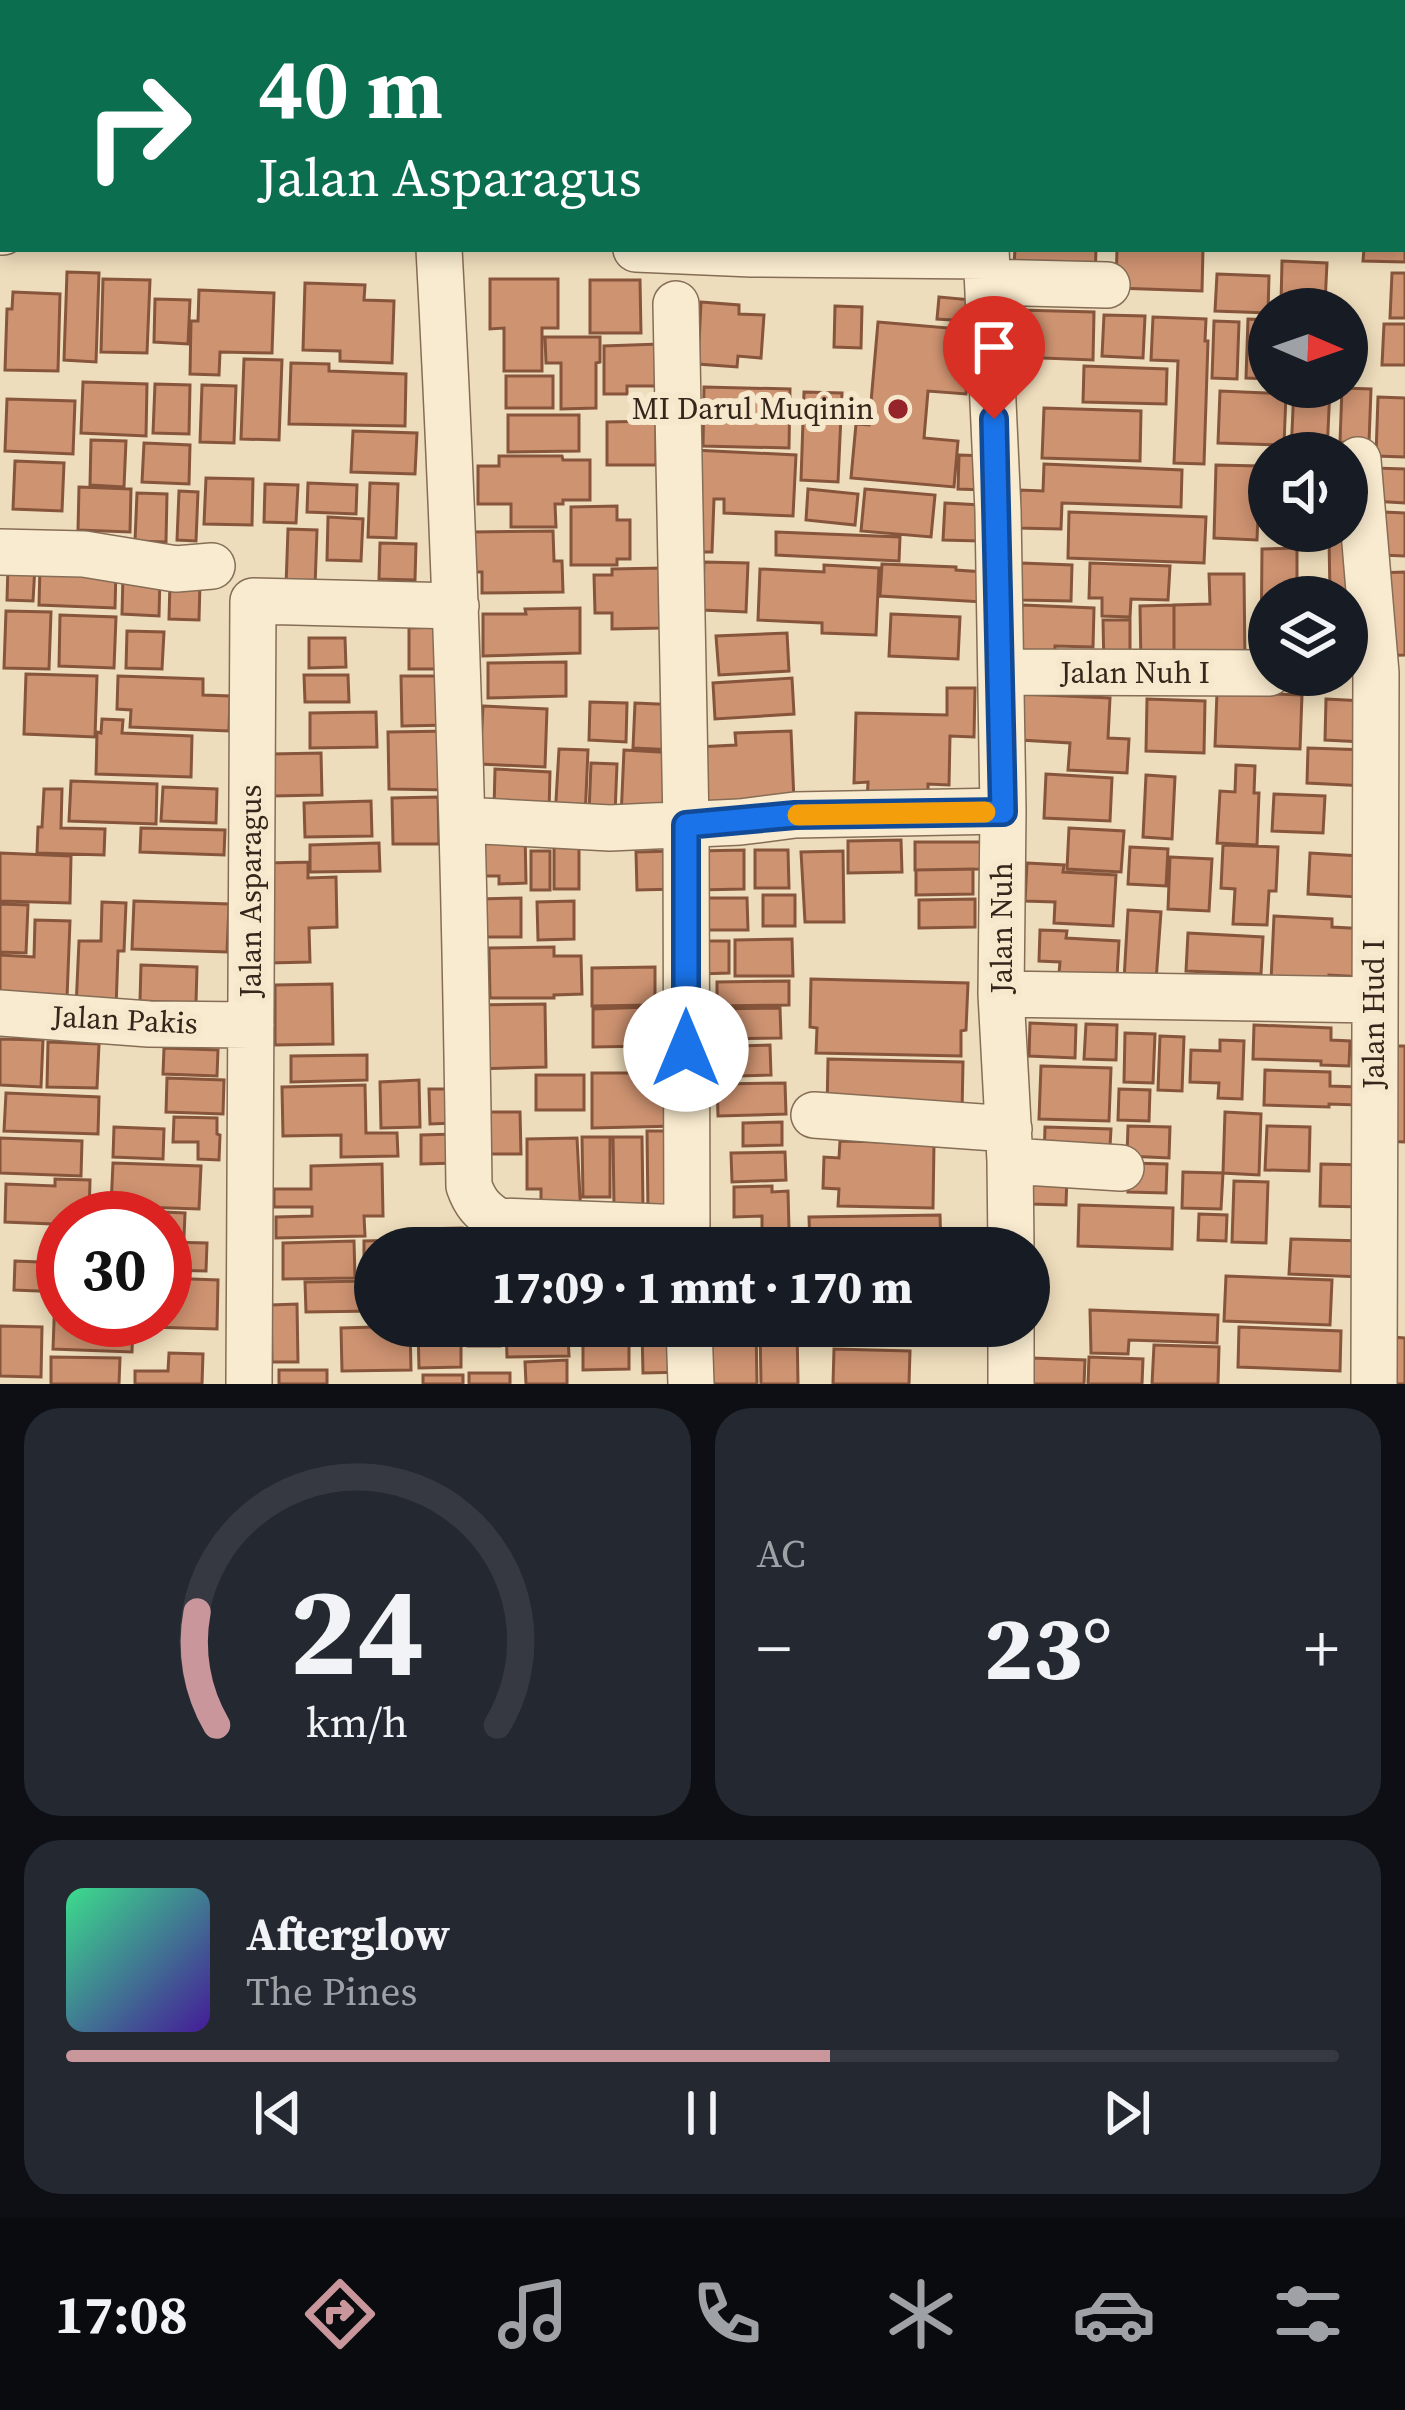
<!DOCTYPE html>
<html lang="id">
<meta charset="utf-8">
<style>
:root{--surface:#171b24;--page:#242831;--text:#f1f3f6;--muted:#9ea1a6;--line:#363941;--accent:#c8969b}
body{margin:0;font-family:"Source Serif 4",serif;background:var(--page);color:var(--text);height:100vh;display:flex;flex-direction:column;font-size:45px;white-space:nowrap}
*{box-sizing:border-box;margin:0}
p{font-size:39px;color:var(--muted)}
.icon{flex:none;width:66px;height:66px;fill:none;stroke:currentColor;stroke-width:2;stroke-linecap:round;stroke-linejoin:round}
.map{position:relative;height:1384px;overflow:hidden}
.drawer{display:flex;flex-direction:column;gap:24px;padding:24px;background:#0d0f14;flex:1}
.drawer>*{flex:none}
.top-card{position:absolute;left:0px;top:0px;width:1407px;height:252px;box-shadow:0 6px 18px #0003;background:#0b6e4f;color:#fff;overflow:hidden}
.needle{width:78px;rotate:92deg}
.buttons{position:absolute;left:1248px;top:288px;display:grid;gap:24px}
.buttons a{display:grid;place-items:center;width:120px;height:120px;border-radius:50%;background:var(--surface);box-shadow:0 6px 18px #0003;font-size:60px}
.speed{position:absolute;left:36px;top:1191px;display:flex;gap:24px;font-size:60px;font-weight:700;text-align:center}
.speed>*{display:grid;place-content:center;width:156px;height:156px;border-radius:50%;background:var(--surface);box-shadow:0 6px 18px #0003;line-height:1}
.speed .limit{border:18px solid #d22;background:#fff;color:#111}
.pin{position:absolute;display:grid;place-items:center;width:102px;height:102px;color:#fff;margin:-123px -51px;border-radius:50% 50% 50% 0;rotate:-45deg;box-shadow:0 0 12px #0007}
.pin .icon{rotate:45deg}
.me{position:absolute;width:132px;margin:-66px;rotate:0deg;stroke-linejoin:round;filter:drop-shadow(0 0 9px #0008)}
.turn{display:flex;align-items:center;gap:42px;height:252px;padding:0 60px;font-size:54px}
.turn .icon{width:156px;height:156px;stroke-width:2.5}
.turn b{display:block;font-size:84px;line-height:102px}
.big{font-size:90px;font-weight:800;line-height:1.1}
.drawer .tile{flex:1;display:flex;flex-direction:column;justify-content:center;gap:18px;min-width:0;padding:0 42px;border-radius:36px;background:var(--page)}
.drawer .dial{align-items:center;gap:0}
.dial svg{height:312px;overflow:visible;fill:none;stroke:var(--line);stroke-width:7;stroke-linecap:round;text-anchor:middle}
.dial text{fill:var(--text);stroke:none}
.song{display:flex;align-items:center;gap:36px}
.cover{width:144px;height:144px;border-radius:18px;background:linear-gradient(135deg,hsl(150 70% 55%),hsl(260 70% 35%))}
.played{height:12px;border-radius:6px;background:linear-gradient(90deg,var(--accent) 60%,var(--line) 60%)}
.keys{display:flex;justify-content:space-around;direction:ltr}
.heat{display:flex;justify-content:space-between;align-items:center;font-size:66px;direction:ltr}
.drawer .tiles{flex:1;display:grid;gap:24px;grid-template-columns:1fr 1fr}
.tile:last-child{grid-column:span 2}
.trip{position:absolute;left:354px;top:1227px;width:696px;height:120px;border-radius:60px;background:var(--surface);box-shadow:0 6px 18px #0003;font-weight:800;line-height:120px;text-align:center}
.tab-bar{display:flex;height:192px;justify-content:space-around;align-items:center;background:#090b0e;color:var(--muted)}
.tab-bar .icon{width:84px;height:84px}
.tab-bar .current{color:var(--accent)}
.tab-bar b{font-size:54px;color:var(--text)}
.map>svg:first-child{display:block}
.building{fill:#ce9371;stroke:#86553b;stroke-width:3}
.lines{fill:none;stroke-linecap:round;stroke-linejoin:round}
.street-casing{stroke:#866d56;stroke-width:48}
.street{stroke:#f9ebcf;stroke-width:45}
.route-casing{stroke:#114b97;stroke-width:30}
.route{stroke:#1a73e8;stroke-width:21}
.slow{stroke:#f59e0b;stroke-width:21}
.poi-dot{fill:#96242b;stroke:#f6e8cc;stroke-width:4.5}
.labels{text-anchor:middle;stroke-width:12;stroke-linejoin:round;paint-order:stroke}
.poi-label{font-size:30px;fill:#35261b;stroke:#f6e8cc;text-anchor:end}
.street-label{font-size:30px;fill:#35261b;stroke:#f6e8cc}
</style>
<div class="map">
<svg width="1405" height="1384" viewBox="0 0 1405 1384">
<rect width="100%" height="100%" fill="#eeddbc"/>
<path class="building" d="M1405,221V262L1363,261L1364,249H1404Z
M1015,249H1096L1095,278L1014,266Z
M1117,249H1203L1202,291L1116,288Z
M1282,261L1327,263L1325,304L1281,303Z
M67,272L99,273L96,362L64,360Z
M1392,273H1405V318H1390Z
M1217,274L1269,276L1268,313L1215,311Z
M103,279L150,280L147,353L101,352Z
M490,279H558V328H542V371H504V328L490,329Z
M590,280H640L641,333H590Z
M305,283L365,285L364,300L394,301L392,363L340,361V351L303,350Z
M199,290L274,293L272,353L220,352L219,375L190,374L191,321H198Z
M13,292L60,294L58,371L5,370L7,309H12Z
M939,297L983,301L981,322L937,319Z
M155,299L190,300L188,344L154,342Z
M701,302L739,305V314L764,315L761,358L738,356L737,367L698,364Z
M835,306L862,307L861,348L834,347Z
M1018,310L1094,312L1093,360L1017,357Z
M1104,315L1145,316L1143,358L1102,356Z
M1153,317L1206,319L1205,341H1208L1204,464L1174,463L1178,361L1151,360Z
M1248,319L1269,320V379L1246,378Z
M1214,321L1239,322L1237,379L1212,378Z
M878,322L972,330L966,394L928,391L924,438L958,441L954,487L851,478L856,424L869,425Z
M1384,324H1405V365H1382Z
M545,337H600V362L596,363V408L561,409V363H546Z
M659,344V386H627V394H604V346Z
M244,359L282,360L279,440L241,439Z
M291,363L329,364V371L406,374L405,426L289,424Z
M1084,366L1167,369L1166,404L1083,402Z
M506,376H553V408H506Z
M83,382L147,384L146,436L81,433Z
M155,384L190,385L189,434L153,433Z
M202,385L236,386L234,443L200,442Z
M704,387L790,389L789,448L703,446Z
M1294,387H1330L1327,453H1291Z
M1342,388L1371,389L1369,443L1340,442Z
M1220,391L1286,394L1284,445L1218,443Z
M804,392L842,393L838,482L801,480Z
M1378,397L1405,398V457L1376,456Z
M7,399L75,401L73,454L5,451Z
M1044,408L1141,411L1140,461L1042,458Z
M508,415H579V451L508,452Z
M656,421V465H607V422Z
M353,431L417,433L415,474L351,472Z
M91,440L126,441L124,487L90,485Z
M144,443L190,445L189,484L142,482Z
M693,450L796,455L793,516L724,513V499H714L712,552H699Z
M959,455L987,456L985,490L958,489Z
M499,456H562L563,460H590V500H563V504H555L556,527H511V504H478V466H499Z
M15,461L64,463L62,511L13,509Z
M1044,464L1182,470L1181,507L1062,503L1061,529L1018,528L1020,490L1043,491Z
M1216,465L1260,466L1257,540L1214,538Z
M1374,468L1405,469V503L1373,501Z
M206,478L253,479L252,525L204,524Z
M308,483L357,485L356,514L307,512Z
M370,483L398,484L396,538L368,537Z
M265,484L298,485L296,523L264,522Z
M79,487L131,489L130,532L78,530Z
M808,489L858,494L855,525L806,520Z
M865,489L935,495L931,537L861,531Z
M179,491L198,492L196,541L177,540Z
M137,493L167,494L166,542L135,541Z
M945,503L981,505L979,541L943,540Z
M617,506V520H630V559H617V565H571V507Z
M1069,512L1206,517L1204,563L1068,558Z
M1384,512L1405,513V556L1382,555Z
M328,517L363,519L361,561L327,560Z
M288,529L317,530L315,587L286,586Z
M553,531L554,561H562L563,592L482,593V572H473L472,532Z
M776,532L900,537L899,561L776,555Z
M1329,537H1360L1361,641H1347V597H1330Z
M380,543L416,544L415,580L379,579Z
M1297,548V594H1326V597H1269V658H1261L1262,549Z
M704,562L748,563L746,612L702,610Z
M1021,563L1072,565L1071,601L1020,600Z
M1090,563L1170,566L1168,600L1131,599L1130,617L1102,616V598H1089Z
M882,564L956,567V570L984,572L983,602L880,596Z
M8,565L35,566L33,601L7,600Z
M824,565L879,568L876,635L822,633V623L758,620L760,569L824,572Z
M40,567L116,570L115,608L39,605Z
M663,568V628L612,629V613H595L594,575H612V569Z
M1405,572V655L1379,656L1377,573Z
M1209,574H1244L1245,662L1174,664V605L1210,604Z
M123,575L160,576L159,616L122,614Z
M170,582L200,583L199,620L169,619Z
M1022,605L1094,608L1093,647L1055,646L1054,671L1015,669Z
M1174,605V666H1141L1140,606Z
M580,608V653L483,656V614H526L525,609Z
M6,611L51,612L49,669L4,668Z
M891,614L960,617L958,659L889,656Z
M60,615L116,617L114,668L59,666Z
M1103,620H1130V669L1104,670Z
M442,627L443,669H409V628Z
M127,631L164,632L162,669L126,668Z
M787,633L789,671L719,675L716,636Z
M309,638H345L346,667L309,668Z
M566,662V696L488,698V663Z
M26,674L97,676L95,737L24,734Z
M304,675H348L349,702H305Z
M118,676L203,679V695L230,696L229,731L130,727L131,710L117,709Z
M401,676H449L450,725L402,726Z
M792,678L794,714L715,719L713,683Z
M947,688H975L974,737L950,736L949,785L928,784V805L867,803L868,782L854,783L856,713L947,715Z
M1217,692L1302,695L1300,749L1215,746Z
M1022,694L1110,698L1108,738L1129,739L1127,773L1068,770L1070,743L1020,740Z
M1147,699L1205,701L1204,753L1146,751Z
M1326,699L1364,701L1363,742L1325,740Z
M590,702L627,703L626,742L589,740Z
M635,703L679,705L677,750L633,748Z
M483,706L547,709L545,767L480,764Z
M376,712L377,747L310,748V713Z
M102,719L123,720L122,733L192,736L191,777L96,774L97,732L101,733Z
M451,731V790L389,789L388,732Z
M791,731L794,801L700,818L697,747L736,745L735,733Z
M1308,748L1367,750L1366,786L1307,783Z
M559,749L588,750L585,819L555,818Z
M624,750L677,753L674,820L621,818Z
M321,753L322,795L273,796L272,754Z
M591,763L617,764L615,814L589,812Z
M1236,765L1255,766L1254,793H1259L1257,845L1217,843L1220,791L1235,792Z
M495,769L550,772L549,812L494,809Z
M1046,774L1112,778L1110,821L1044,818Z
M1146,775L1175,777L1172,839L1143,837Z
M71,781L157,784L156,824L69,821Z
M163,787L217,789L216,823L161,821Z
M44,789H62L61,828L105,829L104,855L37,853L38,827H42Z
M1274,794L1325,796L1323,833L1272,831Z
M438,797L439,844H393L392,798Z
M371,801L372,836L305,837L304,803Z
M141,828L225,830L224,855L140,852Z
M1069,828L1124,831L1121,872L1067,869Z
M525,831L526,883L499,884V876H470L469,836Z
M901,840L902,872L848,873V841Z
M579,842V889H554V843Z
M915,842H982V869L915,870Z
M379,843L380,871L310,872V845Z
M1223,845L1278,847L1276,891H1269L1267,925L1233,924L1235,889L1221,888Z
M1130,847L1168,849L1166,886L1128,884Z
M744,850V889L697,890V851Z
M755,850H788L789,888H755Z
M531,851H550V890H531Z
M678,851L679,889L637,890L636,852Z
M843,851L844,922H805L801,852Z
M0,853L71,856L70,903L0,901Z
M1310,853L1360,856L1358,897L1308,894Z
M1170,857L1212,859L1209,911L1168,909Z
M308,862V878L336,877L337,927L309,928L310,962L269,963L268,863Z
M1027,863L1064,865L1063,872L1116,875L1113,926L1054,923L1055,902L1025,901Z
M973,869V894L916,895V870Z
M763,895H795V926H763Z
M521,898V937H479L478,899Z
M700,898H747L748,930H700Z
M975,899V927L919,928V900Z
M134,901L229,904L227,952L132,949Z
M574,901V939L538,940L537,902Z
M102,902L126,903L124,951H118L116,1009L76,1008L79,941H101Z
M0,904L28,905L26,953L0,952Z
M1128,910L1161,912L1156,981L1124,980Z
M1274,916L1332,919V927L1367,929L1365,977L1329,975V984L1271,981Z
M35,920L70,921L67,998L0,1004V955L34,957Z
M1040,930L1067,931L1066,938L1119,941L1117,976L1059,973L1060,962L1039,961Z
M1188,933L1263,937L1261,974L1186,971Z
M792,939L793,976H735V940Z
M699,941H729V973L699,974Z
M554,947V956H581L582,994L554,995V998H490L489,948Z
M141,965L197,967L196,1003L140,1001Z
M655,967V1005L592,1006V968Z
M811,979L968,983L966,1030L961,1031V1056L816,1053L817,1028L810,1027Z
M789,981V1005L717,1006V982Z
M332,984L333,1044L275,1045V985Z
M545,1004L546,1067L472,1069V1005Z
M651,1007V1046L593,1047V1009Z
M780,1008L781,1038L708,1039V1009Z
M1030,1023L1076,1025L1075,1058L1029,1056Z
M1086,1024L1117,1025L1116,1060L1084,1059Z
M1254,1025L1331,1028V1040L1350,1041L1349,1066L1321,1065V1061L1253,1059Z
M1125,1033L1155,1034L1153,1083L1124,1082Z
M1160,1036L1184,1037L1182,1091L1158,1090Z
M0,1039L43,1040L41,1087L0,1085Z
M1220,1040L1244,1041L1242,1099L1218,1098L1219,1083L1190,1082L1191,1050L1220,1051Z
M48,1042L99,1044L97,1088L47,1087Z
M770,1045L771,1075L704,1077L703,1047Z
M1384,1046H1405V1142L1382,1141Z
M164,1048L218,1050L217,1076L163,1074Z
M367,1055V1080L291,1082V1056Z
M828,1059L963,1062L962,1114L827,1111Z
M1041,1066L1111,1068L1109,1121L1039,1119Z
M1265,1070L1330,1072V1086L1359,1087L1358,1105L1329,1104V1107L1264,1105Z
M592,1073H676L677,1126L592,1128Z
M536,1075H584V1110H536Z
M167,1078L224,1080L223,1114L166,1112Z
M419,1080L420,1127L381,1128L380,1082Z
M785,1083L786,1114L718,1116L717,1084Z
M365,1085L366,1133H397L398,1156L341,1157V1135L283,1136L282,1087Z
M429,1089H453L454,1123L430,1124Z
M1119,1089L1150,1090L1149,1121L1118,1120Z
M6,1093L99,1097L98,1134L4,1131Z
M477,1112H520L521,1154H478Z
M1225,1112L1261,1114L1259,1175L1223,1173Z
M174,1117L217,1118V1134L220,1135L219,1160L198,1159V1142H173Z
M782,1122V1145L743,1146V1123Z
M1128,1126L1170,1127L1169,1158L1127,1156Z
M1267,1126L1310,1127L1309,1171L1265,1170Z
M114,1127L164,1129L163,1159L113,1157Z
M1045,1127L1111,1129L1109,1164L1044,1162Z
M647,1131H682L683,1211L648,1212Z
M455,1134L456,1163L421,1164V1135Z
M582,1137H610V1197H583Z
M613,1137H642L643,1207H614Z
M0,1138L82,1141L81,1176L0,1173Z
M577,1138L581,1217H541V1189H527V1139Z
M840,1141L934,1143L933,1208L838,1206L839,1189L823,1188L824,1157L839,1158Z
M785,1152L786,1180L732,1182L731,1153Z
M113,1163L201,1166L199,1209L111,1206Z
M1129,1163L1167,1164L1166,1193L1128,1192Z
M382,1164L383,1216H364L365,1236L276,1238V1217L312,1216V1207H274V1189H311V1166Z
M1321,1164L1365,1165L1363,1207L1320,1206Z
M1183,1172L1223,1173L1221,1209L1182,1208Z
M1031,1174L1067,1175L1066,1205L1030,1204Z
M55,1179L90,1180L89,1218H63V1255H52L53,1224L5,1222L6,1184L55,1186Z
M1234,1181L1268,1182L1266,1243L1232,1242Z
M772,1186V1192L788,1191L789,1229L762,1230V1216L734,1217V1187Z
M1079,1205L1173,1208L1172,1249L1078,1246Z
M139,1211L185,1213L184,1237H165V1218H138Z
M1199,1214L1227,1215L1226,1241L1198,1240Z
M940,1215L941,1248H810L809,1217Z
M462,1228V1248H420V1229Z
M791,1238V1248H706V1240Z
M1291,1239L1363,1241L1362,1277L1289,1274Z
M408,1240L409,1248H375V1276H364V1241Z
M354,1241L355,1278L283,1279V1243Z
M165,1242L207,1243L206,1271L165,1270Z
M15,1261L63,1263V1292L14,1290Z
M1226,1276L1332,1280L1330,1325L1224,1321Z
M165,1278L218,1280L217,1329L149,1327V1320H165Z
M375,1281V1311L306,1312L305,1282Z
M55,1295H63V1320H133L132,1352L53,1349Z
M297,1304L298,1362H272L271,1305Z
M1090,1310L1218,1315L1217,1343L1129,1340L1128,1354L1091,1353Z
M0,1326L42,1327L41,1377L0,1376Z
M410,1326L411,1370L342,1371L341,1328Z
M418,1326H461V1367L419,1368Z
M468,1326H500V1346H468Z
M506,1326H575V1336H568L569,1356L507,1357Z
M708,1326H756L757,1384H709Z
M760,1326H797L798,1384H761Z
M833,1326H907L906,1341L833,1339Z
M1239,1327L1341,1331L1340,1371L1238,1367Z
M687,1328L688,1372L643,1373L642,1329Z
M1392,1337L1405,1338V1384H1392Z
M583,1341H629V1369L583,1370Z
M1154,1345L1219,1347L1218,1384H1152Z
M834,1349L910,1351L909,1384H833Z
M169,1353L203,1354L202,1384H135V1371H168Z
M51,1357L120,1358L119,1384H51Z
M1089,1357L1143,1359L1142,1384H1088Z
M1032,1358L1085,1360L1084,1384H1031Z
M567,1360V1384H526L525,1362Z
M279,1370H327V1384H279Z
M469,1373H510V1384H469Z
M423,1375H463V1384H423Z"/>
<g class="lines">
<g class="street-casing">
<path id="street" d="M437,0V3
M988,3V0
M0,232H3
M439,249C456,561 465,873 469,1186C475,1203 482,1211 498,1221L686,1228
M636,249L752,254L986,256
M986,249L998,511L1003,811L1001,994L1010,1161L1011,1248
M988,282L1107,285
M676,304L686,825L687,1248
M1358,460L1376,673L1374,1384
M0,552L84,554L176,569L212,566
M1001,672L1269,673
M463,820L610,828L740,822L795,815L1003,811
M1001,994L1374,1000
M0,1013L149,1024L251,1025
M814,1115L1009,1129
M1010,1161L1121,1168
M689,1326L691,1384
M1011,1326V1384
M249,1384L253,601L456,606"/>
</g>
<use href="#street" class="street"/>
</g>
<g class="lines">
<g class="route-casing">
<path id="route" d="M686,1049V825L795,815L1003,812L994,419"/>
</g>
<use href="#route" class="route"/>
<path class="slow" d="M798,815L985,812"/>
</g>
<circle class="poi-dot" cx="898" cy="409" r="12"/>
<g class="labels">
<g class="poi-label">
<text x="874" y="419">MI Darul Muqinin</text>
</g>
<g class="street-label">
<text x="1135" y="683">Jalan Nuh I</text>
<text transform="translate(251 891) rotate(-90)" y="10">Jalan Asparagus</text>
<text transform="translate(1002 928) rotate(-90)" y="10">Jalan Nuh</text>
<text transform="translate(1374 1014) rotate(-90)" y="10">Jalan Hud I</text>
<text transform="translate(125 1020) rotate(3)" y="10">Jalan Pakis</text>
</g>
</g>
</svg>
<div class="buttons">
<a><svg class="needle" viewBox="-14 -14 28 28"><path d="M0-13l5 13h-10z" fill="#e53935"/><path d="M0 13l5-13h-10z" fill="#9ea1a6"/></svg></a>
<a><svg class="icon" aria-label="sound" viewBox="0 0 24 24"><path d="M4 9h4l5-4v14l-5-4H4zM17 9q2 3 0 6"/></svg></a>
<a><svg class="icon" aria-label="layers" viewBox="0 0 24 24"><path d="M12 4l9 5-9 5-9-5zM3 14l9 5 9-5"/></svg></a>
</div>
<div class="speed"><div class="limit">30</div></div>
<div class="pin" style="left:994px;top:419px;background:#d93025"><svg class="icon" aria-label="arrive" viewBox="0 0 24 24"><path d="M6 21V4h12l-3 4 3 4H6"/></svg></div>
<svg class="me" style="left:686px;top:1049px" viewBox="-20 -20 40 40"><circle r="19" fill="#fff"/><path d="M0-13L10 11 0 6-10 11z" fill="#1a73e8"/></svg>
<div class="trip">17:09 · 1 mnt · 170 m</div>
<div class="top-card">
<div class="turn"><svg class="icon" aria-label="right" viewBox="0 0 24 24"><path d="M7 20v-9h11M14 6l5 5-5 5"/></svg><div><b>40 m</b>Jalan Asparagus</div></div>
</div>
</div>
<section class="drawer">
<div class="tiles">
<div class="tile dial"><svg viewBox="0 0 100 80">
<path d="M14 69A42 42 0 1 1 86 69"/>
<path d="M14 69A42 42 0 0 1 9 40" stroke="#c8969b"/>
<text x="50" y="56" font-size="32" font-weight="700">24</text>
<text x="50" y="72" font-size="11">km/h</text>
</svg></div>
<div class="tile"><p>AC</p>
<div class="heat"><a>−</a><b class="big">23°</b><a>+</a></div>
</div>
<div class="tile">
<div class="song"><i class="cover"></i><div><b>Afterglow</b><p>The Pines</p></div></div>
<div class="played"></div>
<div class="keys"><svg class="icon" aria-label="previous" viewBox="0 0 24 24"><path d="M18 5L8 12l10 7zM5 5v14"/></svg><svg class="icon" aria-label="pause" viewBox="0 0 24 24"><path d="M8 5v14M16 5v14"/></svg><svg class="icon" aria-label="next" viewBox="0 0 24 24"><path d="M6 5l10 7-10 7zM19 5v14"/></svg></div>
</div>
</div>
</section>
<nav class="tab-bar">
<b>17:08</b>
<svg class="icon current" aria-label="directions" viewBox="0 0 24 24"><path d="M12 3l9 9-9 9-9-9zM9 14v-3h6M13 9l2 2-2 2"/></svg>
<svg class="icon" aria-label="music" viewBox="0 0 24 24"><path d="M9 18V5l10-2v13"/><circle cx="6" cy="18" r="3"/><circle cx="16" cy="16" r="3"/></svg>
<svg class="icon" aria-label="phone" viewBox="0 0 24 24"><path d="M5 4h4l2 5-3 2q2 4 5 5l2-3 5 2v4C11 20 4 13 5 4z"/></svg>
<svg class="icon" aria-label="climate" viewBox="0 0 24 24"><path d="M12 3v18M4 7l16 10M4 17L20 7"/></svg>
<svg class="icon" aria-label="car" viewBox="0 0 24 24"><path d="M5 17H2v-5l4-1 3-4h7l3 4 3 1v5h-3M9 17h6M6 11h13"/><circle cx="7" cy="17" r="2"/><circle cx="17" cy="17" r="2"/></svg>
<svg class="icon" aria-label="filters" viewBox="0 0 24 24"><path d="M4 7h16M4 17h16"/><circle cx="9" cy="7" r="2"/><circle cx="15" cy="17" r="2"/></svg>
</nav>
